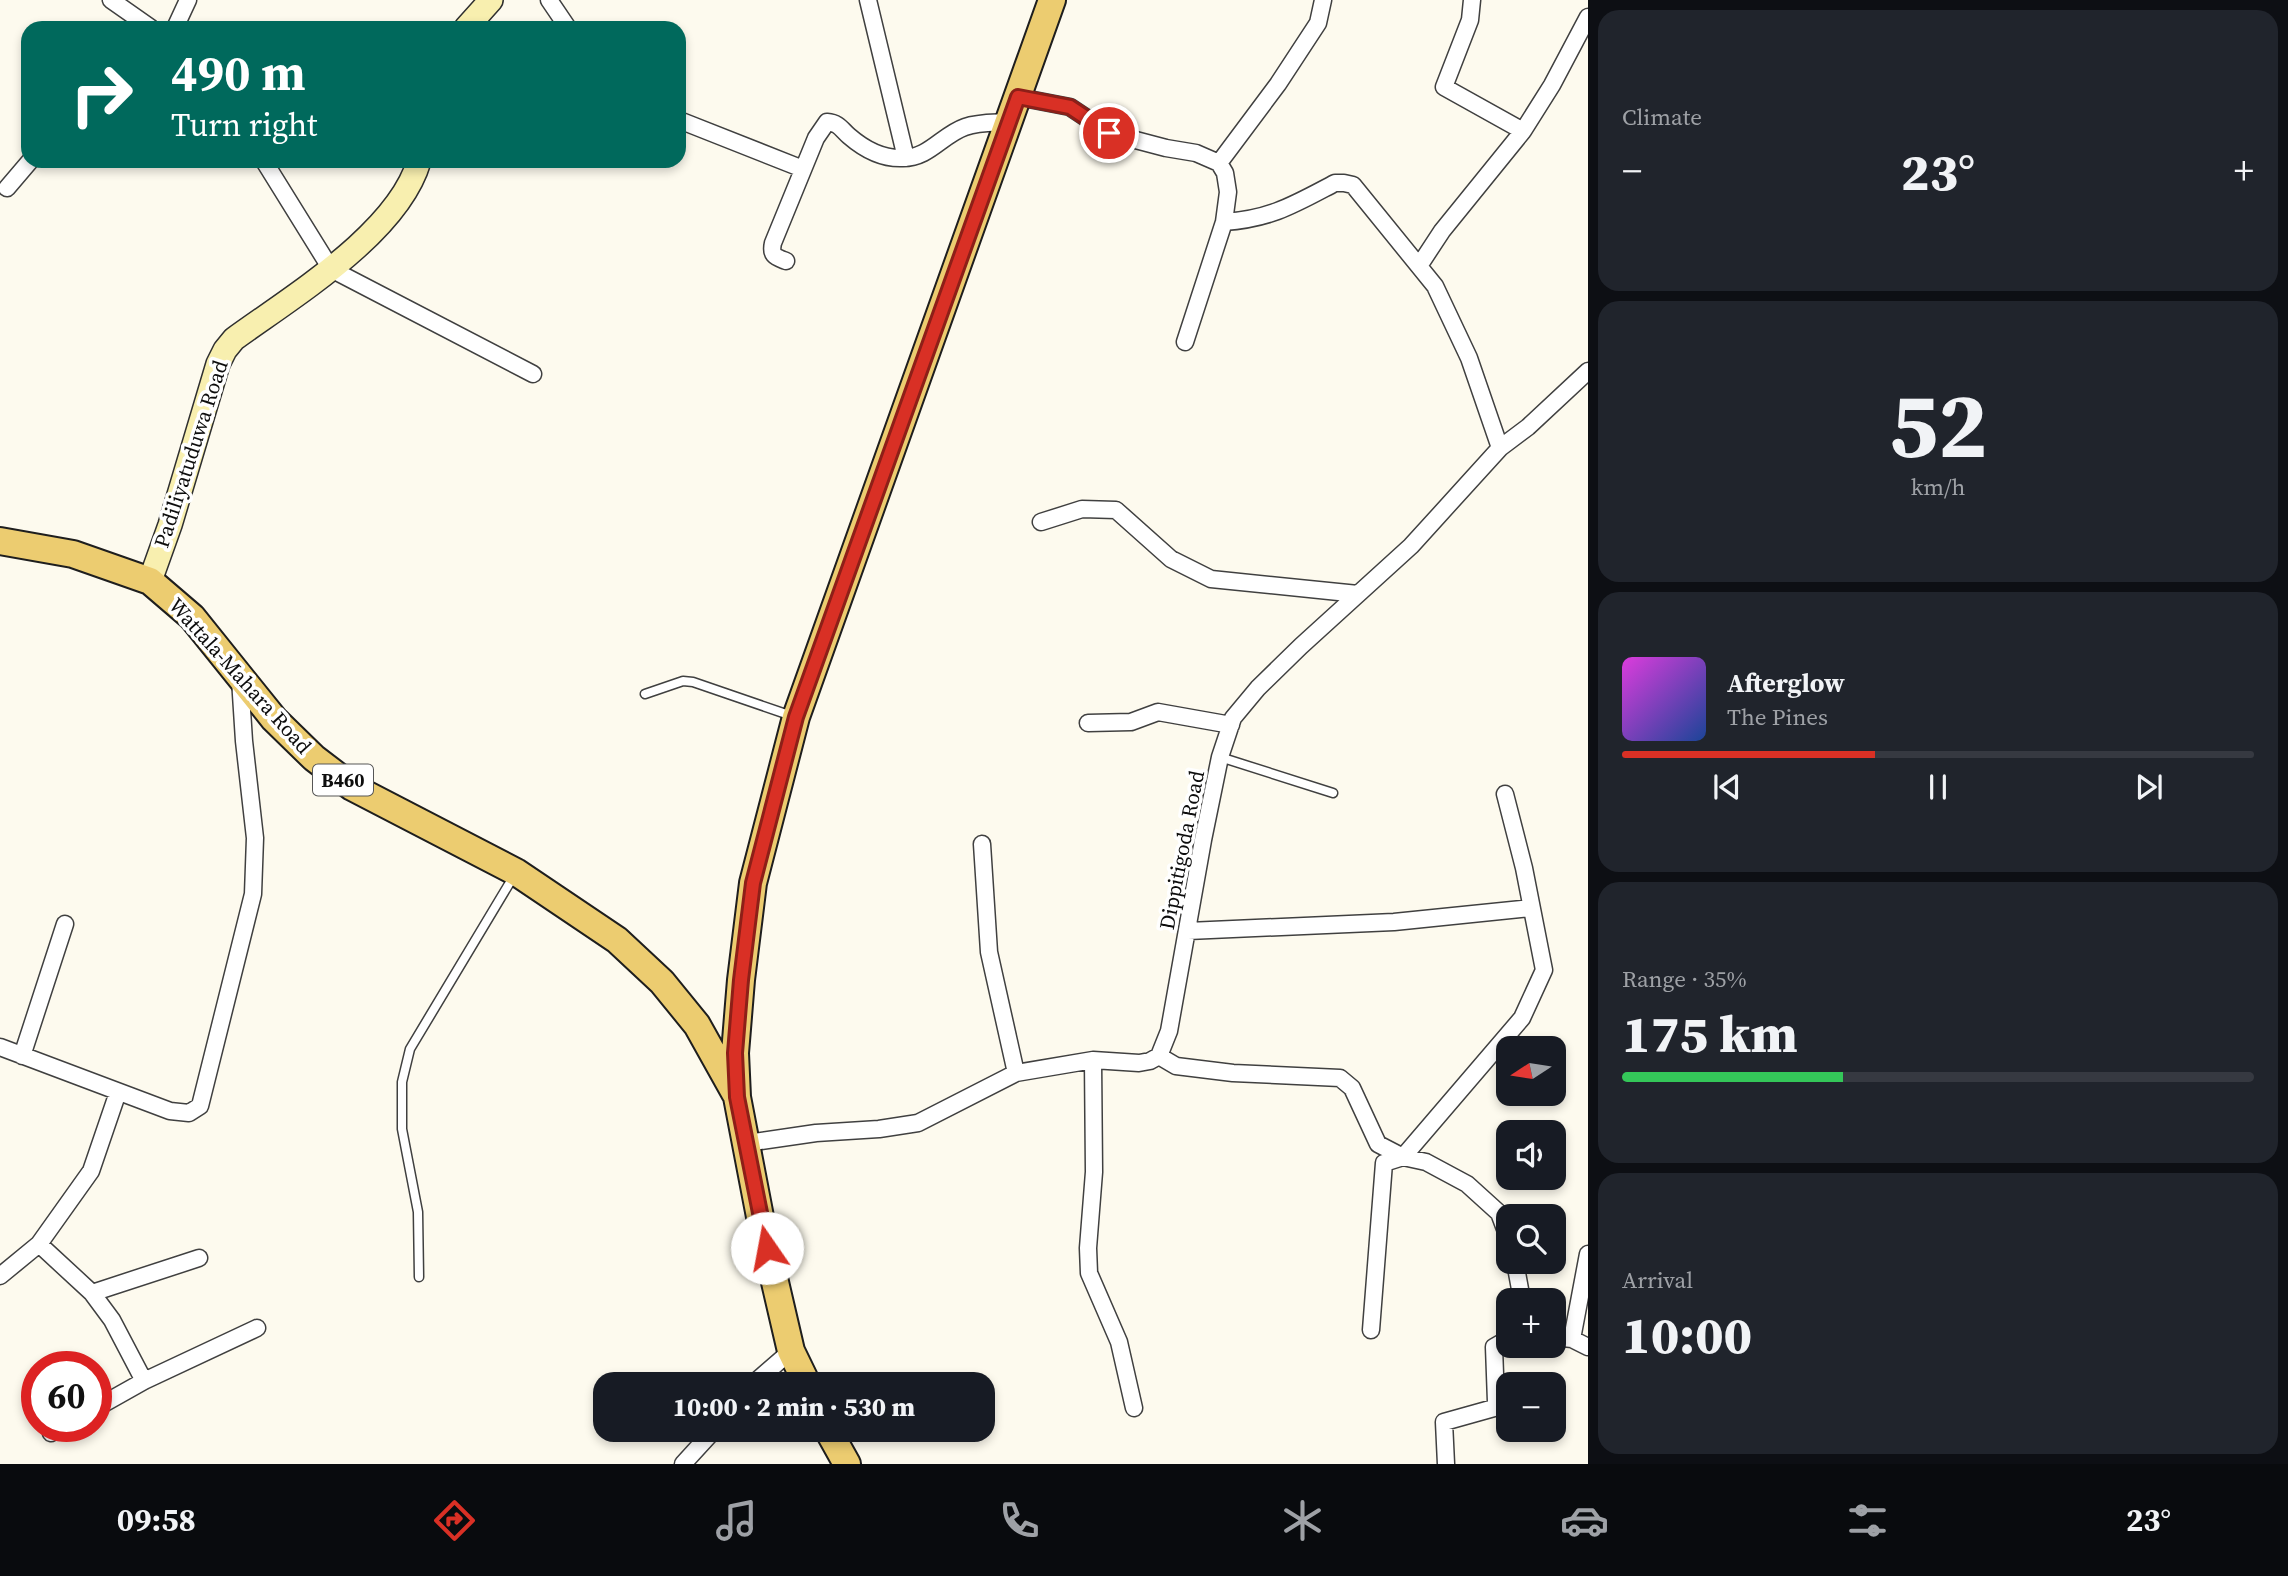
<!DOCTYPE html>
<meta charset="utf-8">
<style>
:root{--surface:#171b24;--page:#20242c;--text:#f1f3f6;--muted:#9ea1a6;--line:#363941;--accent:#d93025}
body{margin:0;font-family:"Source Serif 4",serif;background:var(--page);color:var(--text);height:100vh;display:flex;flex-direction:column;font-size:26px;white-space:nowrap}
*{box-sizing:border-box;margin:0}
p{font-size:23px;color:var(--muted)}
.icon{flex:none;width:38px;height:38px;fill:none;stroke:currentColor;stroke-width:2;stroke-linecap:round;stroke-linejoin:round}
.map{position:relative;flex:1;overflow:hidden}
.details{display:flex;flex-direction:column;gap:10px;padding:10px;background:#0d0f14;width:700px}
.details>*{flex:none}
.guide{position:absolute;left:21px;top:21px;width:665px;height:147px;border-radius:21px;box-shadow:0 4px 10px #0003;background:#00695c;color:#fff;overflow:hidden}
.needle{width:46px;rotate:258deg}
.fabs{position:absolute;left:1496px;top:1036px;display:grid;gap:14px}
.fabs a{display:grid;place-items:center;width:70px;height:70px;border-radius:14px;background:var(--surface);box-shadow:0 4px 10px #0003;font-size:35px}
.speed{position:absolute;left:21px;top:1351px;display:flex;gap:14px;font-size:35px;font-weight:700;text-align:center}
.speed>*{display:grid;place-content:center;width:91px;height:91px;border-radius:50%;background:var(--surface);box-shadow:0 4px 10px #0003;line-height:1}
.speed .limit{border:10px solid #d22;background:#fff;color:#111}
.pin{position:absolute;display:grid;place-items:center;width:60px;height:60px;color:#fff;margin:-30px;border:4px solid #fff;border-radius:50%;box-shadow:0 2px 7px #0007}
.me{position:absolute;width:77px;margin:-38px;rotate:348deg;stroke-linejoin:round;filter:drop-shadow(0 0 5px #0008)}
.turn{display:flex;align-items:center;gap:24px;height:147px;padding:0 35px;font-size:32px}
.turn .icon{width:91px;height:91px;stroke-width:2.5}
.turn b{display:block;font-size:49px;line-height:60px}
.big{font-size:52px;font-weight:800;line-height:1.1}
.details .widget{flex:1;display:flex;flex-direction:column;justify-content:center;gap:10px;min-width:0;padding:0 24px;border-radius:21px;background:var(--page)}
.details .dial{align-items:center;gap:0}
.dial b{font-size:91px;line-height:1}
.song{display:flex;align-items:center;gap:21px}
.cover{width:84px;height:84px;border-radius:10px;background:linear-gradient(135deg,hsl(300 70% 55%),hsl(220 70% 35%))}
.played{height:7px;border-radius:4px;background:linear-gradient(90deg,var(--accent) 40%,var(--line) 40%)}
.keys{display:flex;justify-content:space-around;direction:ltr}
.heat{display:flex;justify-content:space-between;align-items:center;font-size:38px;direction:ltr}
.charge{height:10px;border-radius:5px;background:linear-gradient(90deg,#34c759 35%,var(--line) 0)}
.trip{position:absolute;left:593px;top:1372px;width:402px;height:70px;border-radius:21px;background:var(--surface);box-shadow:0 4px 10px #0003;font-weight:800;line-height:70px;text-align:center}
.dock{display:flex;height:112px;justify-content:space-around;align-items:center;background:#090b0e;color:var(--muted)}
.dock .icon{width:49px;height:49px}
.dock .active{color:var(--accent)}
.dock b{font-size:32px;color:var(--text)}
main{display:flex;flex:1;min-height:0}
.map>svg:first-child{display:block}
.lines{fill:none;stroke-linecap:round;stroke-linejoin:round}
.lane-casing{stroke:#404040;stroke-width:11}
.street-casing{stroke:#404040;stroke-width:19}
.secondary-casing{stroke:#2f2f2f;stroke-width:26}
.primary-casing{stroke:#1e1e1e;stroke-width:30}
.lane{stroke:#fff;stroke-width:8}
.street{stroke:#fff;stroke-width:16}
.secondary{stroke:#f8efaf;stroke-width:23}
.primary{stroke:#eccc70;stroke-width:26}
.route-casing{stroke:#8d1f18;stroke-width:18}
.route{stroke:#d93025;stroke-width:12}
.labels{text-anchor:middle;stroke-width:7;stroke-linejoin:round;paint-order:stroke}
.shield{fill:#fff;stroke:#565656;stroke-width:2}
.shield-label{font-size:19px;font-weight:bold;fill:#0d0d0d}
.street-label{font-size:21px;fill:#0d0d0d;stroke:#fff}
</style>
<main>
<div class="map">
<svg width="1588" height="1464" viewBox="0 0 1588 1464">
<rect width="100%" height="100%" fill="#fdfaee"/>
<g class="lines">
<g class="lane-casing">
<path id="lane" d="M645,694L683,681L693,682L792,716
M1220,757L1333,793
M419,1277L418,1212L402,1129V1082L410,1049L515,874"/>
</g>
<g class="street-casing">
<path id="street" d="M111,0L151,28
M549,0L568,28
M868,0L906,158
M175,28L188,0
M1018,97L1070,107L1109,133L1166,148L1196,153L1219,163L1225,173L1228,192L1224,222L1185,342
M679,120L803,169
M1523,131L1552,85L1588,17
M264,161L331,269L533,374
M1219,163L1278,84L1318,23L1323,0
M7,188L30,161
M1224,222C1271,219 1295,204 1335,183H1344L1353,185L1435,286L1469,358L1500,448
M786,261C776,257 770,256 773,243L816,138L827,122C839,123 841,129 849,136C864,149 883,159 903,158C929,158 942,135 965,127C979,122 994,123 1008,122
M1419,266L1442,231L1523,131L1444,87L1470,20L1472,0
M1041,522L1082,509L1116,510L1171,559L1211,579L1358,594
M1088,723L1131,722L1158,712L1231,725
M982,844L989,952L1016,1073
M1188,931L1394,922L1531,908
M0,1047L170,1111L189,1113L200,1106L253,894L255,838L244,741L240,679
M22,1056L65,924
M1159,1056L1176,1066L1233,1073L1340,1078L1352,1088L1378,1144L1403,1157L1426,1162L1467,1184L1499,1213L1508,1237
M1093,1060L1094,1172L1088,1248L1089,1273L1119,1342L1134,1408
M747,1143L816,1133L879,1129L918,1123L1016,1073L1093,1060L1139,1063L1150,1061L1159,1056L1169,1031L1203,840L1220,757L1233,718L1258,688L1301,646L1411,546L1500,448L1528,427L1588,371
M39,1244L92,1293L112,1320L144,1381
M1515,1262L1522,1300
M0,1276L39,1244L91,1171L118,1092
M92,1293L199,1258
M1371,1330L1384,1163L1403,1157L1522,1018L1544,970L1524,868L1505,794
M1554,1337L1572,1339L1588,1347
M1572,1339L1588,1254
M753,1384L791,1351
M96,1408L144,1381L257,1328
M51,1433L62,1426
M683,1464L714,1430
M1446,1464L1444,1422L1494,1408L1496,1402L1494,1347L1508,1339"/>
</g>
<g class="secondary-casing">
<path id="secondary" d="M466,28L491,0
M150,581L170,525L218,364L225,350L234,339C293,296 398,233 419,161"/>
</g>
<g class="primary-casing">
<path id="primary" d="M0,541L73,554L150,581L192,617L274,719L314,758L352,787L516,872L617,940L662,982L697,1025L735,1093
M807,1384L791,1351L761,1222L737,1097L735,1053L741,980L753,883L796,717L1052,0
M828,1430L847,1464"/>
</g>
<use href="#lane" class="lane"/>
<use href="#street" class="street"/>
<use href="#secondary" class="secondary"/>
<use href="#primary" class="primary"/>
</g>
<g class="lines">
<g class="route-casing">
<path id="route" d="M767,1248L737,1097L735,1053L741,980L753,883L796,717L1018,97L1070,107L1109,133"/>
</g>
<use href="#route" class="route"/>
</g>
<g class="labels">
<rect class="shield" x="313" y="764.5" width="60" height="31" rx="5"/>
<g class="shield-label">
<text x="343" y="787">B460</text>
</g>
<g class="street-label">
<text transform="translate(191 454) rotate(-72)" y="7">Padiliyatuduwa Road</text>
<text transform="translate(240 676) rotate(48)" y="7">Wattala-Mahara Road</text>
<text transform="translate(1182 850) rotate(-79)" y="7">Dippitigoda Road</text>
</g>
</g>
</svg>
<div class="fabs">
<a><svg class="needle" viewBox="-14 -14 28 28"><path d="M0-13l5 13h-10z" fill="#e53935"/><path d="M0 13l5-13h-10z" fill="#9ea1a6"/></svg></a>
<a><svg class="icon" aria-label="sound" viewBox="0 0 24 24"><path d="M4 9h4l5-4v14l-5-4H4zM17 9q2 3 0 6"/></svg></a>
<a><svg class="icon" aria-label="search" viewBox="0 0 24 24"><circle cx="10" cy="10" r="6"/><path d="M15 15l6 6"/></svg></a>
<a>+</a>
<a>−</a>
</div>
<div class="speed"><div class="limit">60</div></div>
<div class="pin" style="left:1109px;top:133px;background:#d93025"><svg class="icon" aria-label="arrive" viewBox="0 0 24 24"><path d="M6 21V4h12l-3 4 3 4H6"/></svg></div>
<svg class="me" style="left:767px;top:1248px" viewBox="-20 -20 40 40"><circle r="19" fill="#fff"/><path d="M0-13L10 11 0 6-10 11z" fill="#d93025"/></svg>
<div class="trip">10:00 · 2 min · 530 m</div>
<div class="guide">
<div class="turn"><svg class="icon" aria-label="right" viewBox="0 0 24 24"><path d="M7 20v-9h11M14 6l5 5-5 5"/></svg><div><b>490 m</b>Turn right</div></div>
</div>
</div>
<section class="details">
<div class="widget"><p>Climate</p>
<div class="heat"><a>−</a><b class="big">23°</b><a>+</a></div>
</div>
<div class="widget dial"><b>52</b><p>km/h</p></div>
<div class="widget">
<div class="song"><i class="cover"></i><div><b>Afterglow</b><p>The Pines</p></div></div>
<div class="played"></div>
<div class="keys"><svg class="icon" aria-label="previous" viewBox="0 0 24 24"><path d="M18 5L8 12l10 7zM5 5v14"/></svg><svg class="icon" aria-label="pause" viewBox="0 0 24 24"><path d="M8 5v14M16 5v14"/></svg><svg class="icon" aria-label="next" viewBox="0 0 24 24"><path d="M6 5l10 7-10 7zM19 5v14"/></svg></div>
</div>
<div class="widget"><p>Range · 35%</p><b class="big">175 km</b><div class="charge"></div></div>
<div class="widget"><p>Arrival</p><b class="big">10:00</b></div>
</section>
</main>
<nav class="dock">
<b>09:58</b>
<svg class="icon active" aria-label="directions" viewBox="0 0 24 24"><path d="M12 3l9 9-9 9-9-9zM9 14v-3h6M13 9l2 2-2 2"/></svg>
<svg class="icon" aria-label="music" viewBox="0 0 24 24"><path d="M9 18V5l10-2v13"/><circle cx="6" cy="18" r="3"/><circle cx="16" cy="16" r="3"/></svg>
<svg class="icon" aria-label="phone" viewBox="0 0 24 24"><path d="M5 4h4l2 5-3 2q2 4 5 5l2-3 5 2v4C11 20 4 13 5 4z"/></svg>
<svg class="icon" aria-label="climate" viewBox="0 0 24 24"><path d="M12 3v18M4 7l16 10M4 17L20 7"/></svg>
<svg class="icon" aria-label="car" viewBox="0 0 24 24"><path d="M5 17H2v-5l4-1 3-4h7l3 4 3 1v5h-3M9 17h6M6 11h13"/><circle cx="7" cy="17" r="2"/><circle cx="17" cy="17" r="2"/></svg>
<svg class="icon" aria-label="filters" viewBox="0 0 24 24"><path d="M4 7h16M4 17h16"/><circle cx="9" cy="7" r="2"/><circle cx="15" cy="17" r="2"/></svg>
<b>23°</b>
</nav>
